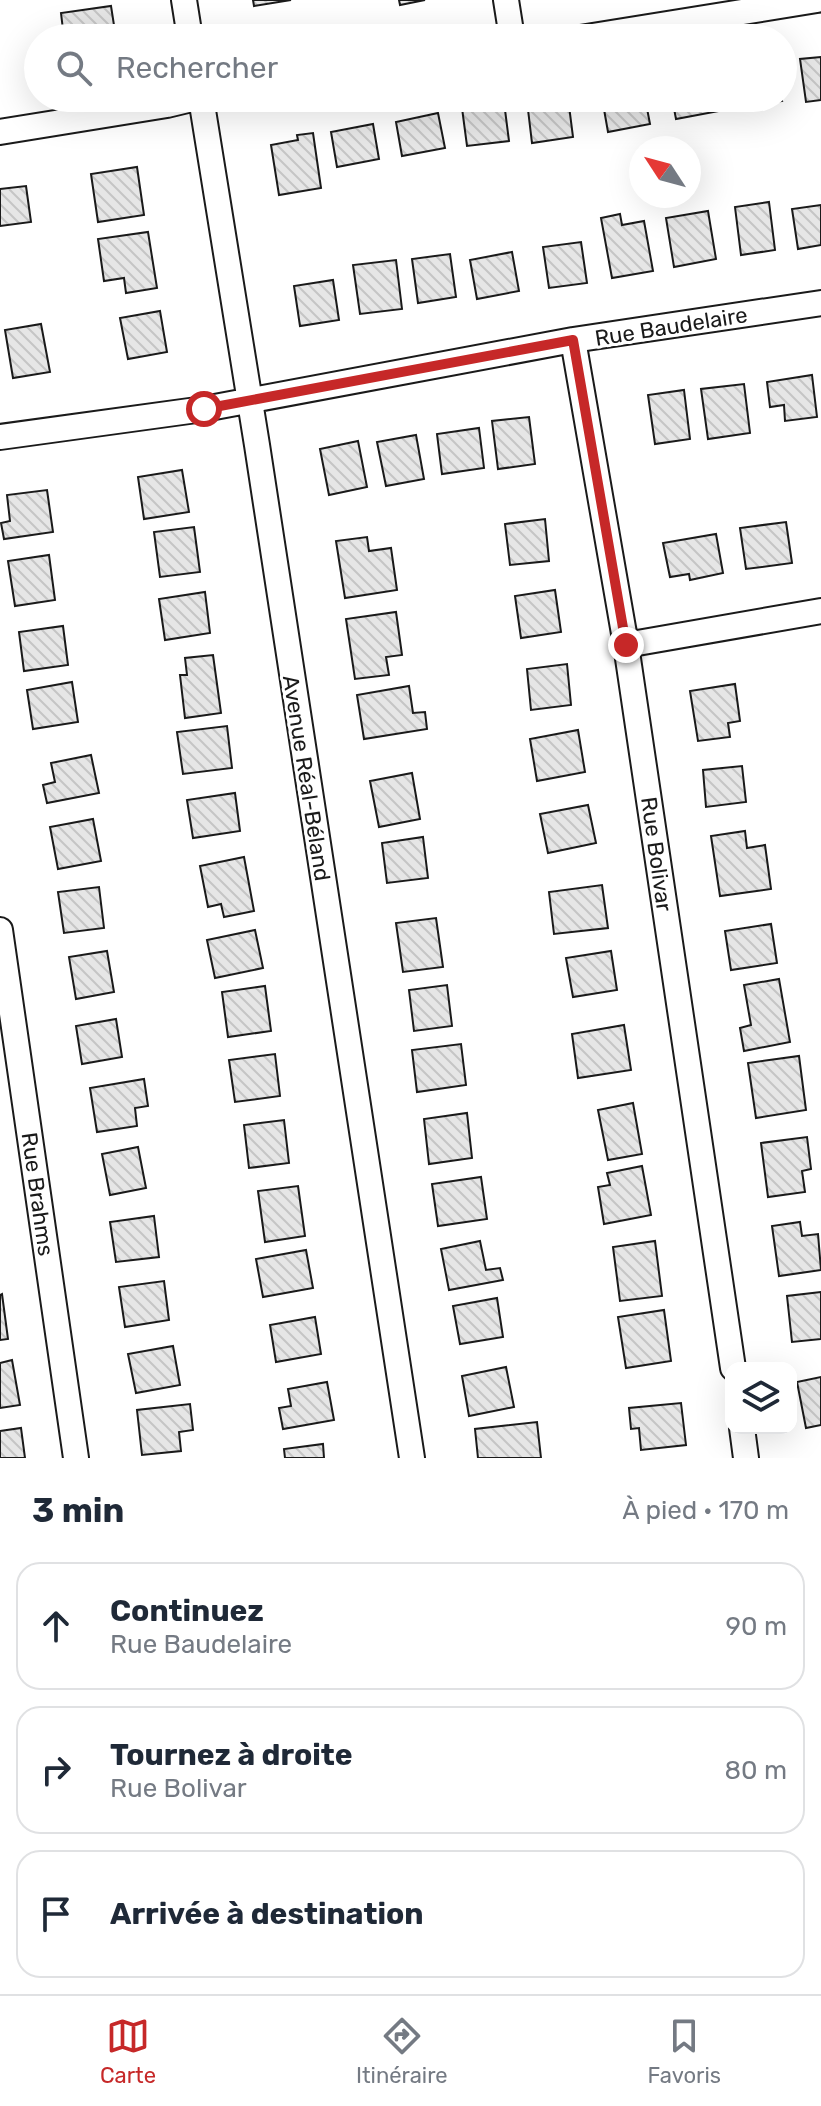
<!DOCTYPE html>
<html lang="fr">
<head>
<meta charset="utf-8">
<style>
  body { margin:0; font-family:Rubik,sans-serif; background:#f6f6f7; color:#1f2937 }
  .controls { position:absolute; right:24px; bottom:24px; display:grid; overflow:hidden; border-radius:16px; box-shadow:0 8px 32px #0002 }
  .controls button { width:72px; height:72px; display:grid; place-items:center; padding:0; border:0; border-bottom:2px solid #e0e1e3; background:#fff; color:#1f2937; font:40px sans-serif }
  .compass { position:absolute; left:629px; top:136px; width:72px; height:72px; border-radius:50%; background:#fff; box-shadow:0 8px 32px #0002; rotate:306deg }
  .stop { position:absolute; width:24px; height:24px; margin:-18px; border:6px solid #c62828; border-radius:50%; background:#fff }
  .stop.end { background:#c62828; border-color:#fff; box-shadow:0 2px 8px #0008 }
  .list { margin:0; padding:0; list-style:none }
  h2 { display:flex; justify-content:space-between; align-items:center; height:104px; margin:0; padding:0 32px; font-size:34px }
  h2 small { font-size:26px; font-weight:400; color:#747a83 }
  .list li { display:grid; grid-template-columns:52px 1fr auto; gap:24px; align-items:center; box-sizing:border-box; height:128px; margin:0 16px 16px; padding:0 16px; border:2px solid #e0e1e3; border-radius:24px }
  .list b { display:block; font-size:30px; white-space:nowrap }
  .list p { margin:0; font-size:26px; white-space:nowrap; color:#747a83 }
  .list em { font-size:26px; font-style:normal; color:#747a83 }
  .icon { flex:none; width:44px; height:44px; fill:none; stroke:currentColor; stroke-width:2; stroke-linecap:round; stroke-linejoin:round }
  .map { position:relative; flex:none; width:821px; height:1458px; overflow:hidden }
  .search { position:absolute; background:#fff; box-shadow:0 8px 32px #0002; left:24px; right:24px; top:24px; height:88px; display:flex; align-items:center; gap:20px; box-sizing:border-box; padding:0 28px; border-radius:44px; color:#747a83; font-size:30px }
  .sheet { height:536px; background:#fff }
  nav { display:flex; justify-content:space-around; align-items:center; box-sizing:border-box; height:112px; border-top:2px solid #e0e1e3; background:#fff; font-size:22px; color:#747a83 }
  nav a { display:grid; justify-items:center; gap:4px }
  nav .on { color:#c62828 }
  .map>svg:first-child { display:block }
  .building { fill:url(#building-back-hatch); stroke:#1a1a1a; stroke-width:2 }
  .lines { fill:none; stroke-linecap:round; stroke-linejoin:round }
  .street-casing { stroke:#1a1a1a; stroke-width:28 }
  .street { stroke:#fff; stroke-width:24 }
  .route { stroke:#c62828; stroke-width:10 }
  .labels { text-anchor:middle; stroke-width:6; stroke-linejoin:round; paint-order:stroke }
  .street-label { font-size:22px; fill:#1a1a1a; stroke:#fff }
</style>
</head>
<body>
<div class="map">
<svg width="821" height="1458" viewBox="0 0 821 1458">
  <defs>
    <pattern id="building-back-hatch" width="6" height="6" patternUnits="userSpaceOnUse" patternTransform="scale(2)"><rect width="6" height="6" fill="#e6e6e6"/><path d="M-1 5l2 2M0 0l6 6M5-1l2 2" fill="none" stroke="#c5c5c5"/></pattern>
  </defs>
  <rect width="100%" height="100%" fill="#fff"/>
  <path class="building" d="M 253,0 L 291,0 L 254,6 Z
    M 399,0 L 425,0 L 400,5 Z
    M 111,6 L 116,38 L 64,38 L 61,13 Z
    M 821,57 L 821,100 L 806,102 L 800,59 Z
    M 546,98 L 568,98 L 573,137 L 532,143 L 527,101 Z
    M 602,98 L 645,98 L 650,124 L 608,132 Z
    M 672,98 L 717,98 L 719,111 L 676,119 Z
    M 739,98 L 781,98 L 782,101 L 740,108 Z
    M 504,102 L 509,141 L 467,146 L 462,108 Z
    M 438,113 L 445,148 L 402,156 L 396,122 Z
    M 373,124 L 379,159 L 337,167 L 331,132 Z
    M 313,133 L 321,188 L 279,195 L 271,145 L 298,140 L 297,135 Z
    M 137,167 L 144,215 L 98,222 L 91,174 Z
    M 26,186 L 31,222 L 0,226 L 0,189 Z
    M 769,202 L 775,250 L 741,255 L 735,207 Z
    M 821,205 L 821,245 L 798,249 L 792,209 Z
    M 708,211 L 716,259 L 674,267 L 666,218 Z
    M 620,214 L 622,225 L 644,221 L 653,271 L 612,278 L 601,218 Z
    M 148,232 L 157,288 L 126,293 L 124,278 L 104,281 L 98,239 Z
    M 581,242 L 587,283 L 549,288 L 543,247 Z
    M 512,252 L 519,291 L 477,299 L 470,260 Z
    M 450,254 L 456,297 L 418,303 L 412,259 Z
    M 396,260 L 402,309 L 360,314 L 353,265 Z
    M 333,280 L 339,320 L 300,326 L 294,286 Z
    M 160,311 L 167,352 L 128,359 L 120,318 Z
    M 41,324 L 50,372 L 13,378 L 5,330 Z
    M 812,375 L 817,417 L 785,421 L 784,405 L 770,407 L 767,382 Z
    M 744,384 L 750,433 L 708,439 L 701,389 Z
    M 684,390 L 690,439 L 655,444 L 648,395 Z
    M 529,417 L 535,464 L 498,469 L 492,421 Z
    M 479,428 L 484,468 L 442,474 L 437,434 Z
    M 416,435 L 424,479 L 386,486 L 377,442 Z
    M 358,441 L 367,487 L 329,495 L 320,449 Z
    M 182,470 L 189,512 L 144,519 L 138,477 Z
    M 47,490 L 53,532 L 4,539 L 1,523 L 10,521 L 7,495 Z
    M 545,519 L 549,561 L 510,565 L 505,524 Z
    M 786,522 L 792,563 L 746,569 L 740,528 Z
    M 194,527 L 200,572 L 160,577 L 154,532 Z
    M 716,534 L 723,573 L 690,580 L 689,574 L 670,577 L 663,543 Z
    M 367,537 L 369,551 L 391,548 L 397,590 L 345,598 L 336,541 Z
    M 49,555 L 55,600 L 15,606 L 8,561 Z
    M 555,590 L 561,632 L 521,638 L 515,596 Z
    M 205,592 L 210,633 L 165,640 L 159,599 Z
    M 396,612 L 402,655 L 386,657 L 389,675 L 355,679 L 346,619 Z
    M 63,626 L 68,665 L 24,671 L 19,632 Z
    M 213,655 L 221,713 L 185,718 L 180,675 L 187,675 L 185,658 Z
    M 567,664 L 571,705 L 531,710 L 527,669 Z
    M 72,682 L 78,722 L 33,729 L 27,690 Z
    M 735,684 L 740,721 L 728,723 L 730,737 L 698,741 L 690,691 Z
    M 409,686 L 413,713 L 425,712 L 427,729 L 364,739 L 357,695 Z
    M 227,726 L 232,768 L 183,774 L 177,732 Z
    M 578,730 L 585,772 L 537,781 L 530,739 Z
    M 91,755 L 99,793 L 47,803 L 43,785 L 55,782 L 51,763 Z
    M 742,766 L 746,802 L 706,807 L 703,770 Z
    M 412,773 L 420,819 L 379,827 L 370,781 Z
    M 235,793 L 240,831 L 193,838 L 187,800 Z
    M 588,805 L 596,843 L 548,853 L 540,814 Z
    M 93,819 L 101,861 L 58,869 L 50,827 Z
    M 745,831 L 747,848 L 765,845 L 771,889 L 720,896 L 711,836 Z
    M 423,837 L 428,878 L 387,883 L 382,843 Z
    M 244,857 L 254,911 L 224,917 L 221,904 L 208,907 L 200,866 Z
    M 602,885 L 608,928 L 554,934 L 549,892 Z
    M 99,887 L 104,928 L 64,933 L 58,892 Z
    M 436,918 L 443,967 L 403,972 L 396,923 Z
    M 771,924 L 777,963 L 731,970 L 725,931 Z
    M 255,930 L 263,968 L 215,978 L 207,940 Z
    M 107,951 L 114,992 L 76,999 L 69,957 Z
    M 611,951 L 617,990 L 573,997 L 566,958 Z
    M 779,979 L 790,1042 L 744,1051 L 740,1028 L 751,1025 L 744,985 Z
    M 447,985 L 452,1026 L 414,1031 L 409,990 Z
    M 265,986 L 271,1031 L 228,1037 L 222,992 Z
    M 116,1019 L 122,1057 L 82,1064 L 76,1026 Z
    M 624,1025 L 631,1070 L 578,1078 L 572,1034 Z
    M 461,1044 L 466,1085 L 417,1092 L 412,1050 Z
    M 275,1054 L 280,1096 L 235,1102 L 229,1060 Z
    M 799,1056 L 806,1110 L 756,1118 L 748,1063 Z
    M 144,1079 L 148,1106 L 135,1108 L 137,1126 L 97,1132 L 90,1088 Z
    M 633,1103 L 642,1154 L 608,1160 L 598,1110 Z
    M 467,1113 L 472,1158 L 429,1164 L 424,1119 Z
    M 284,1120 L 289,1163 L 249,1168 L 244,1125 Z
    M 807,1137 L 811,1169 L 802,1171 L 805,1192 L 768,1197 L 761,1143 Z
    M 138,1147 L 146,1188 L 110,1195 L 102,1154 Z
    M 642,1166 L 651,1215 L 604,1224 L 598,1187 L 610,1185 L 607,1173 Z
    M 481,1177 L 487,1219 L 438,1226 L 432,1184 Z
    M 298,1186 L 305,1236 L 265,1242 L 258,1191 Z
    M 154,1216 L 159,1257 L 116,1262 L 110,1222 Z
    M 800,1222 L 802,1236 L 818,1234 L 821,1270 L 779,1276 L 772,1226 Z
    M 480,1241 L 486,1270 L 500,1268 L 503,1280 L 449,1290 L 441,1249 Z
    M 655,1241 L 662,1296 L 620,1301 L 613,1247 Z
    M 306,1250 L 313,1288 L 263,1297 L 256,1259 Z
    M 164,1281 L 169,1320 L 125,1327 L 119,1287 Z
    M 821,1292 L 821,1339 L 792,1342 L 787,1296 Z
    M 2,1294 L 8,1339 L 0,1340 L 0,1295 Z
    M 497,1298 L 503,1337 L 460,1344 L 453,1306 Z
    M 664,1310 L 671,1361 L 626,1368 L 618,1317 Z
    M 315,1317 L 321,1354 L 276,1362 L 270,1325 Z
    M 173,1346 L 180,1385 L 136,1393 L 128,1354 Z
    M 12,1360 L 20,1405 L 0,1408 L 0,1363 Z
    M 506,1367 L 514,1407 L 469,1416 L 462,1376 Z
    M 821,1377 L 821,1425 L 806,1428 L 797,1382 Z
    M 327,1382 L 334,1420 L 283,1429 L 279,1408 L 291,1406 L 288,1389 Z
    M 681,1403 L 686,1445 L 641,1450 L 639,1428 L 631,1429 L 629,1408 Z
    M 190,1404 L 193,1430 L 179,1432 L 181,1451 L 142,1455 L 137,1410 Z
    M 537,1422 L 541,1458 L 478,1458 L 475,1429 Z
    M 21,1428 L 25,1458 L 0,1458 L 0,1431 Z
    M 323,1444 L 324,1458 L 285,1458 L 284,1449 Z"/>
  <g class="lines">
    <g class="street-casing">
      <path id="street" d="M 184,0 L 190,38
        M 506,0 L 512,38
        M 580,38 L 817,0
        M 201,98 L 257,445 L 412,1458
        M 0,132 L 167,105 L 196,98
        M 573,340 L 626,645 L 733,1368
        M 0,437 L 204,409 L 573,340 L 821,303
        M 626,645 L 821,611
        M 0,930 L 76,1458
        M 742,1428 L 746,1458"/>
    </g>
    <use href="#street" class="street"/>
  </g>
  <g class="lines">
    <path class="route" d="M 204,409 L 573,340 L 626,645"/>
  </g>
  <g class="labels">
    <g class="street-label">
      <text transform="translate(671 326) rotate(-9)" y="8">Rue Baudelaire</text>
      <text transform="translate(307 778) rotate(81)" y="8">Avenue Réal-Béland</text>
      <text transform="translate(657 854) rotate(82)" y="8">Rue Bolivar</text>
      <text transform="translate(38 1194) rotate(82)" y="8">Rue Brahms</text>
    </g>
  </g>
</svg>
<div class="controls">
<button><svg class="icon" aria-label="layers" viewBox="0 0 24 24"><path d="M12 4l9 5-9 5-9-5zM3 14l9 5 9-5"/></svg></button>
</div>
<svg class="compass" viewBox="-18 -18 36 36"><path d="M0-13l5 13h-10z" fill="#e53935"/><path d="M0 13l5-13h-10z" fill="#747a83"/></svg>
<div class="stop" style="left:204px;top:409px"></div>
<div class="stop end" style="left:626px;top:645px"></div>
<div class="search"><svg class="icon" aria-label="search" viewBox="0 0 24 24"><circle cx="10" cy="10" r="6"/><path d="M15 15l6 6"/></svg>Rechercher</div>
</div>
<section class="sheet">
<h2>3 min<small>À pied · 170 m</small></h2>
<ul class="list">
<li><svg class="icon" aria-label="ahead" viewBox="0 0 24 24"><path d="M12 20V5M6 11l6-6 6 6"/></svg><div><b>Continuez</b><p>Rue Baudelaire</p></div><em>90 m</em></li>
<li><svg class="icon" aria-label="right" viewBox="0 0 24 24"><path d="M7 20v-9h11M14 6l5 5-5 5"/></svg><div><b>Tournez à droite</b><p>Rue Bolivar</p></div><em>80 m</em></li>
<li><svg class="icon" aria-label="arrive" viewBox="0 0 24 24"><path d="M6 21V4h12l-3 4 3 4H6"/></svg><div><b>Arrivée à destination</b></div></li>
</ul>
</section>
<nav>
<a class="on"><svg class="icon" aria-label="map" viewBox="0 0 24 24"><path d="M3 6l6-2 6 2 6-2v14l-6 2-6-2-6 2zM9 4v14M15 6v14"/></svg>Carte</a>
<a><svg class="icon" aria-label="directions" viewBox="0 0 24 24"><path d="M12 3l9 9-9 9-9-9zM9 14v-3h6M13 9l2 2-2 2"/></svg>Itinéraire</a>
<a><svg class="icon" aria-label="saved" viewBox="0 0 24 24"><path d="M7 4h10v16l-5-4-5 4z"/></svg>Favoris</a>
</nav>
</body>
</html>
